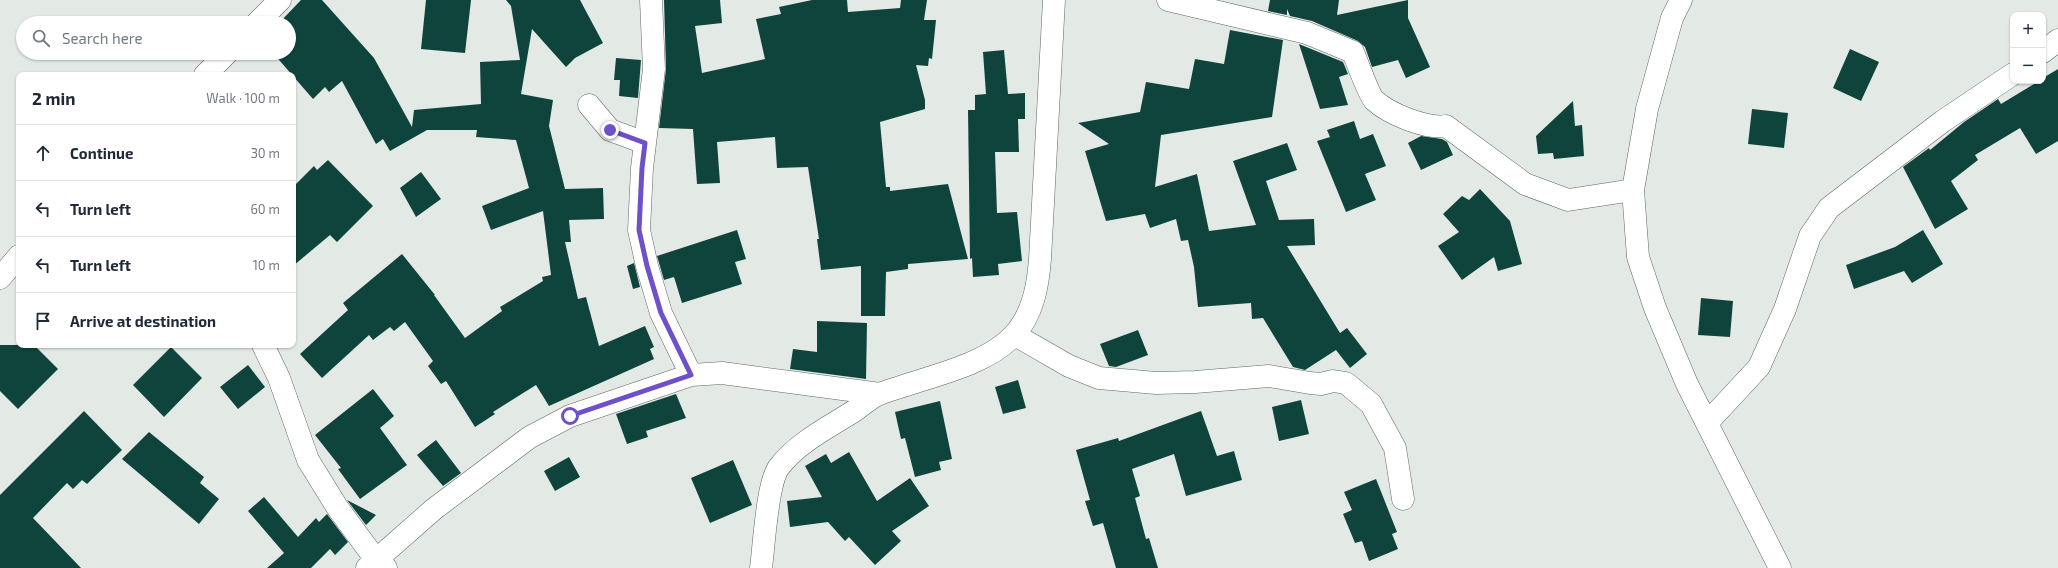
<!DOCTYPE html>
<html lang="en">
<head>
<meta charset="utf-8">
<style>
  body { margin:0; font-family:"Exo 2",sans-serif; background:#f2f2f3; color:#1f2937 }
  .controls { position:absolute; right:12px; top:12px; display:grid; overflow:hidden; border-radius:8px; box-shadow:0 1px 3px #0004 }
  .controls button { width:36px; height:36px; display:grid; place-items:center; padding:0; border:0; border-bottom:1px solid #e0e1e3; background:#fff; color:#1f2937; font:20px sans-serif }
  .stop { position:absolute; width:12px; height:12px; margin:-9px; border:3px solid #6d50ca; border-radius:50%; background:#fff }
  .stop.end { background:#6d50ca; border-color:#fff; box-shadow:0 1px 4px #0008 }
  .list { margin:0; padding:0; list-style:none }
  h2 { display:flex; justify-content:space-between; align-items:center; height:52px; margin:0; padding:0 16px; font-size:17px }
  h2 small { font-size:13px; font-weight:400; color:#747a83 }
  .list li { display:grid; grid-template-columns:26px 1fr auto; gap:12px; align-items:center; box-sizing:border-box; height:56px; padding:0 16px; border-top:1px solid #e0e1e3 }
  .list b { display:block; font-size:15px; white-space:nowrap }
  .list em { font-size:13px; font-style:normal; color:#747a83 }
  .icon { flex:none; width:22px; height:22px; fill:none; stroke:currentColor; stroke-width:2; stroke-linecap:round; stroke-linejoin:round }
  .map { position:relative; flex:none; width:2058px; height:568px; overflow:hidden }
  .search { position:absolute; background:#fff; box-shadow:0 1px 3px #0004; left:16px; top:16px; width:280px; height:44px; display:flex; align-items:center; gap:10px; box-sizing:border-box; padding:0 14px; border-radius:22px; color:#747a83; font-size:15px }
  .panel { position:absolute; background:#fff; box-shadow:0 1px 3px #0004; left:16px; top:72px; width:280px; height:276px; border-radius:8px }
  .map>svg:first-child { display:block }
  .building { fill:#0f443d }
  .lines { fill:none; stroke-linecap:round; stroke-linejoin:round }
  .minor-casing { stroke:#616662; stroke-width:23 }
  .minor { stroke:#fff; stroke-width:22 }
  .route { stroke:#6d50ca; stroke-width:5 }
</style>
</head>
<body>
<div class="map">
<svg width="2058" height="568" viewBox="0 0 2058 568">
  <rect width="100%" height="100%" fill="#e3eae5"/>
  <path class="building" d="M 301,0 L 322,0 L 374,58 L 412,127 L 414,110 L 481,104 L 480,62 L 520,60 L 511,6 L 506,0 L 580,0 L 603,43 L 575,58 L 566,67 L 532,29 L 521,94 L 553,100 L 549,126 L 565,189 L 603,188 L 604,219 L 569,220 L 571,242 L 565,242 L 578,299 L 586,297 L 599,346 L 645,326 L 654,347 L 650,349 L 654,359 L 549,406 L 536,385 L 493,412 L 495,414 L 475,427 L 446,381 L 441,384 L 428,366 L 433,361 L 405,322 L 394,331 L 390,327 L 373,340 L 369,335 L 322,378 L 300,354 L 348,310 L 343,303 L 402,254 L 435,295 L 434,295 L 465,338 L 502,311 L 500,307 L 543,281 L 542,277 L 551,275 L 543,211 L 491,230 L 482,206 L 529,188 L 516,140 L 476,137 L 477,130 L 427,130 L 390,151 L 383,139 L 376,144 L 342,81 L 329,92 L 325,87 L 313,99 L 273,53 L 289,53 L 289,23 L 279,23 Z
    M 426,0 L 471,0 L 465,53 L 421,49 Z
    M 664,0 L 720,0 L 722,23 L 695,26 L 702,73 L 765,59 L 756,19 L 781,14 L 779,7 L 812,0 L 847,0 L 848,12 L 900,8 L 901,0 L 927,0 L 924,20 L 936,20 L 932,59 L 929,58 L 928,66 L 916,65 L 925,100 L 925,109 L 880,122 L 886,187 L 890,187 L 890,191 L 948,184 L 968,259 L 908,264 L 908,269 L 886,272 L 885,316 L 861,316 L 861,266 L 821,270 L 817,239 L 819,239 L 808,167 L 777,168 L 775,137 L 717,142 L 720,183 L 697,184 L 693,129 L 659,128 L 666,69 Z
    M 1270,0 L 1339,0 L 1337,15 L 1408,0 L 1408,18 L 1430,67 L 1406,78 L 1398,60 L 1372,67 L 1365,47 L 1358,41 L 1312,21 L 1290,16 L 1287,9 L 1287,15 L 1268,11 Z
    M 1230,30 L 1283,40 L 1272,117 L 1161,135 L 1155,187 L 1197,174 L 1209,231 L 1256,225 L 1233,161 L 1287,143 L 1297,170 L 1266,181 L 1279,220 L 1314,219 L 1315,245 L 1287,246 L 1340,333 L 1347,328 L 1367,354 L 1350,368 L 1336,350 L 1305,370 L 1293,367 L 1263,318 L 1252,319 L 1251,303 L 1198,307 L 1194,267 L 1188,240 L 1181,241 L 1176,219 L 1150,228 L 1145,214 L 1106,221 L 1085,151 L 1109,144 L 1078,123 L 1140,112 L 1146,82 L 1189,89 L 1195,59 L 1224,64 Z
    M 1299,44 L 1343,62 L 1348,74 L 1339,77 L 1348,105 L 1320,109 Z
    M 1850,49 L 1879,62 L 1861,101 L 1833,88 Z
    M 1004,50 L 1008,94 L 1025,93 L 1025,119 L 1018,119 L 1019,152 L 995,152 L 997,213 L 1017,212 L 1022,261 L 998,264 L 999,275 L 973,277 L 972,258 L 970,259 L 968,110 L 975,110 L 975,95 L 986,94 L 983,52 Z
    M 616,58 L 641,60 L 638,98 L 619,96 L 620,80 L 614,80 Z
    M 2058,69 L 2058,141 L 2036,154 L 2020,128 L 1975,155 L 1978,160 L 1951,181 L 1968,209 L 1935,229 L 1903,167 L 1929,148 L 1930,150 L 1964,122 L 1998,99 L 2001,104 L 2039,81 L 2043,81 L 2043,78 Z
    M 1573,101 L 1575,126 L 1582,125 L 1584,156 L 1554,159 L 1553,153 L 1538,154 L 1536,136 Z
    M 1752,109 L 1788,113 L 1784,148 L 1748,144 Z
    M 1354,121 L 1360,139 L 1373,134 L 1386,166 L 1365,174 L 1376,200 L 1346,212 L 1317,141 L 1330,137 L 1327,130 Z
    M 1421,136 L 1442,139 L 1447,142 L 1453,155 L 1421,170 L 1408,143 Z
    M 328,160 L 373,206 L 337,242 L 330,235 L 293,266 L 293,187 L 314,166 L 317,170 Z
    M 421,172 L 441,199 L 416,217 L 400,188 Z
    M 1480,189 L 1510,221 L 1522,264 L 1498,271 L 1494,257 L 1462,280 L 1438,246 L 1459,232 L 1443,214 L 1462,196 L 1469,200 Z
    M 737,230 L 746,259 L 735,262 L 742,284 L 682,303 L 674,277 L 664,280 L 657,256 Z
    M 1923,230 L 1943,264 L 1912,283 L 1904,271 L 1854,289 L 1846,265 L 1895,247 Z
    M 634,263 L 640,287 L 633,289 L 627,266 Z
    M 1701,298 L 1733,301 L 1730,337 L 1698,335 Z
    M 817,321 L 867,323 L 866,379 L 790,369 L 793,349 L 817,352 Z
    M 1138,330 L 1148,355 L 1116,367 L 1109,366 L 1100,344 Z
    M 0,345 L 34,345 L 58,369 L 18,409 L 0,391 Z
    M 171,347 L 202,378 L 164,417 L 133,385 Z
    M 248,365 L 265,387 L 238,409 L 220,387 Z
    M 1018,380 L 1026,408 L 1003,414 L 995,387 Z
    M 373,389 L 394,416 L 380,428 L 407,465 L 360,499 L 338,469 L 341,468 L 315,435 Z
    M 676,394 L 686,418 L 646,431 L 648,437 L 627,444 L 616,414 Z
    M 1301,400 L 1309,434 L 1279,441 L 1272,407 Z
    M 940,401 L 952,459 L 939,462 L 941,470 L 915,477 L 905,438 L 901,439 L 895,412 Z
    M 84,411 L 122,450 L 87,484 L 82,480 L 73,489 L 67,483 L 33,518 L 81,568 L 0,568 L 0,495 Z
    M 1201,411 L 1217,456 L 1234,451 L 1242,480 L 1186,496 L 1174,454 L 1132,469 L 1140,496 L 1135,498 L 1146,539 L 1149,538 L 1158,568 L 1116,568 L 1103,523 L 1093,526 L 1085,501 L 1090,500 L 1076,450 L 1118,438 L 1119,441 Z
    M 149,432 L 204,477 L 200,483 L 219,499 L 199,524 L 122,459 Z
    M 436,440 L 461,473 L 443,486 L 417,455 Z
    M 849,452 L 877,501 L 910,478 L 929,506 L 892,531 L 901,541 L 875,565 L 849,537 L 845,541 L 828,522 L 790,527 L 787,501 L 822,497 L 805,466 L 826,454 L 831,463 Z
    M 569,457 L 580,477 L 555,491 L 544,471 Z
    M 733,460 L 752,505 L 710,523 L 691,478 Z
    M 1376,479 L 1397,532 L 1392,534 L 1398,549 L 1369,561 L 1362,541 L 1355,543 L 1343,514 L 1352,510 L 1344,492 Z
    M 264,497 L 298,537 L 316,518 L 319,522 L 327,514 L 348,542 L 335,555 L 330,549 L 311,568 L 267,568 L 284,553 L 248,511 Z
    M 347,500 L 376,515 L 366,525 Z"/>
  <g class="lines">
    <g class="minor-casing">
      <path id="minor" d="M 651,0 L 654,69 L 642,168 L 639,230 L 647,266 L 661,313 L 691,375
        M 1168,0 L 1307,33 L 1353,52 C 1357,62 1369,95 1374,100 C 1389,114 1426,129 1446,126 L 1525,184 L 1568,200 L 1633,190
        M 1681,0 L 1672,18 L 1647,109 L 1633,190 L 1638,257 L 1655,308 L 1687,384 L 1780,568
        M 257,23 L 280,0
        M 2043,52 L 2058,40
        M 205,75 L 227,53
        M 589,105 L 610,130 L 645,143
        M 0,278 L 19,256
        M 1015,335 L 1069,366 L 1099,378 L 1156,383 L 1195,382 L 1269,376 L 1310,383 L 1321,384 L 1333,381 L 1346,383 L 1371,404 L 1395,448 L 1403,499
        M 263,345 L 279,378 L 308,460 L 337,507 L 376,560 L 386,568
        M 1707,423 L 1759,367 L 1785,309 L 1810,236 L 1829,208 L 1943,121 L 2013,74
        M 367,568 L 434,509 L 530,437 L 570,416 L 691,375 L 722,373 L 880,394
        M 761,568 C 764,546 767,483 779,467 C 797,443 829,427 854,411 C 863,405 872,396 882,393 C 922,378 985,367 1014,335 C 1033,314 1038,286 1040,259 L 1054,0"/>
    </g>
    <use href="#minor" class="minor"/>
  </g>
  <g class="lines">
    <path class="route" d="M 570,416 L 691,375 L 661,313 L 647,266 L 639,230 L 642,168 L 645,143 L 610,130"/>
  </g>
</svg>
<div class="controls">
<button>+</button>
<button>−</button>
</div>
<div class="stop" style="left:570px;top:416px"></div>
<div class="stop end" style="left:610px;top:130px"></div>
<div class="search"><svg class="icon" aria-label="search" viewBox="0 0 24 24"><circle cx="10" cy="10" r="6"/><path d="M15 15l6 6"/></svg>Search here</div>
<section class="panel">
<h2>2 min<small>Walk · 100 m</small></h2>
<ul class="list">
<li><svg class="icon" aria-label="ahead" viewBox="0 0 24 24"><path d="M12 20V5M6 11l6-6 6 6"/></svg><div><b>Continue</b></div><em>30 m</em></li>
<li><svg class="icon" aria-label="left" viewBox="0 0 24 24"><path d="M17 20v-9H6M10 6l-5 5 5 5"/></svg><div><b>Turn left</b></div><em>60 m</em></li>
<li><svg class="icon" aria-label="left" viewBox="0 0 24 24"><path d="M17 20v-9H6M10 6l-5 5 5 5"/></svg><div><b>Turn left</b></div><em>10 m</em></li>
<li><svg class="icon" aria-label="arrive" viewBox="0 0 24 24"><path d="M6 21V4h12l-3 4 3 4H6"/></svg><div><b>Arrive at destination</b></div></li>
</ul>
</section>
</div>
</body>
</html>
